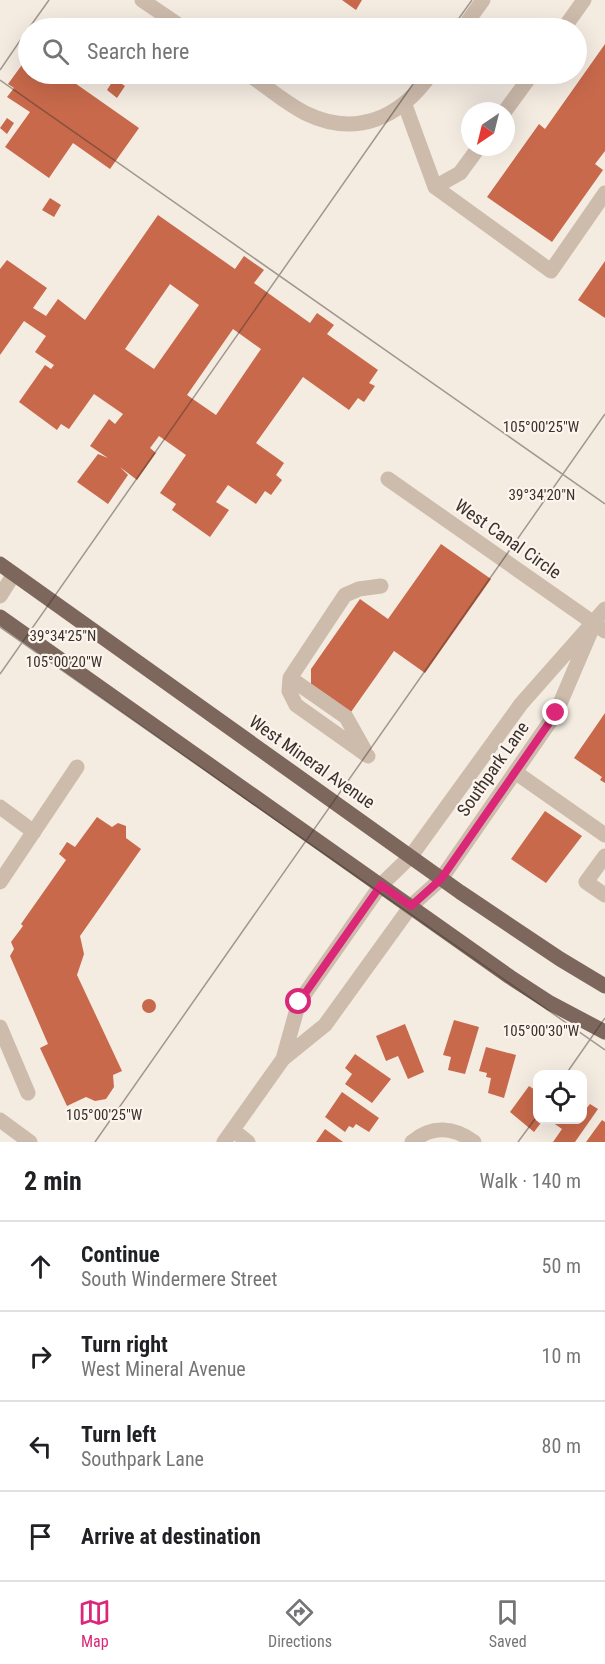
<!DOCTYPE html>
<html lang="en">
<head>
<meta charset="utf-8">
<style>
  body { margin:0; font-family:"Roboto Condensed",sans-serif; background:#f6f6f6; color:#202124 }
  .controls { position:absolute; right:18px; bottom:18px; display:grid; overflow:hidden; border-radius:12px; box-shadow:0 6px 24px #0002 }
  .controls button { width:54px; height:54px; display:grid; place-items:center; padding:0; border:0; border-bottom:2px solid #e0e0e0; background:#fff; color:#202124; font:30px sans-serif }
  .compass { position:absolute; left:461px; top:102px; width:54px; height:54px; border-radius:50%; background:#fff; box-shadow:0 6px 24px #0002; rotate:215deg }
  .stop { position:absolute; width:18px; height:18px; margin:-14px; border:4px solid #db2777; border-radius:50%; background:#fff }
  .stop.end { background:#db2777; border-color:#fff; box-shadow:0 2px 6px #0008 }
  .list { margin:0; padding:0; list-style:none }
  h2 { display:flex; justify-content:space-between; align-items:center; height:78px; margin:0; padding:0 24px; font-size:26px }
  h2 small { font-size:20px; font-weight:400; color:#757577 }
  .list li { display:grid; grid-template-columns:39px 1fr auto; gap:18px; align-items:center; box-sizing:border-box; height:90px; padding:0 24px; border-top:2px solid #e0e0e0 }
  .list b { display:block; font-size:22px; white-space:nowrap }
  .list p { margin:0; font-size:20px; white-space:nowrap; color:#757577 }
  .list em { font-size:20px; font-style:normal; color:#757577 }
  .icon { flex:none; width:33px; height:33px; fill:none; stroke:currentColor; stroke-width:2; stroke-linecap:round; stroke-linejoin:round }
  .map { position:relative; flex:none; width:605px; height:1142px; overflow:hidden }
  .search { position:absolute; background:#fff; box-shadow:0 6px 24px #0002; left:18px; right:18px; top:18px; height:66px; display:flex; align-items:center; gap:15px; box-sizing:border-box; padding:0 21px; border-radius:33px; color:#757577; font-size:22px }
  .sheet { height:438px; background:#fff }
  nav { display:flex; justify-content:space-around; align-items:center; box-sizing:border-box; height:84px; border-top:2px solid #e0e0e0; background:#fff; font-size:16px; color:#757577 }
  nav a { display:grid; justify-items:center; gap:3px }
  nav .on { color:#db2777 }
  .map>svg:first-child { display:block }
  .building { fill:#c8694b; fill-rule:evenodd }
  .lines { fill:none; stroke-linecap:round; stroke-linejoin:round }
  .minor { stroke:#cdbbac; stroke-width:15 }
  .major { stroke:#7d675c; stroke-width:15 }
  .route { stroke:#db2777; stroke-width:8 }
  .ticks { fill:none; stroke:#3b302b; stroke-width:1.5; stroke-opacity:0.45 }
  .labels { text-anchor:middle; stroke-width:4.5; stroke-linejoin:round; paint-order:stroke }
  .street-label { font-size:18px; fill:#3b302b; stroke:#fbf5ee }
  .ticks-label { font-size:15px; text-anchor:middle; fill:#3b302b; stroke:#fbf5ee; stroke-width:4.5; stroke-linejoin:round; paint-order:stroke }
</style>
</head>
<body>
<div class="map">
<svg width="605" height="1142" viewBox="0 0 605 1142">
  <rect width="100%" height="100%" fill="#f4ebe1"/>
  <path class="building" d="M 342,0 L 362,0 L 356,10 Z
    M 605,44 L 605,151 L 595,164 L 603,170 L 552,242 L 487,197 L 539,124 L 545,129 Z
    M 24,62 L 28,65 L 28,74 L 62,74 L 139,128 L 110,169 L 73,143 L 49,178 L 5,147 L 30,112 L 7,97 L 14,88 L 8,84 Z
    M 114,79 L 125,86 L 117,98 L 107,90 Z
    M 7,118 L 14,123 L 7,134 L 0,128 Z
    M 50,198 L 61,205 L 54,217 L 42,210 Z
    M 158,215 L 235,269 L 244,256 L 264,270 L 254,283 L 310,323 L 317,313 L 334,325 L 327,334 L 378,370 L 369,383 L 375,386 L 364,402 L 358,398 L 349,410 L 303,377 L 256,443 L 284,463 L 276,475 L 282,480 L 271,495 L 265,491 L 256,504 L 228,485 L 216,502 L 229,510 L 210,537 L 172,510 L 176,504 L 160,493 L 186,455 L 159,436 L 150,448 L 156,453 L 137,480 L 120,467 L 128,475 L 108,504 L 77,482 L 98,454 L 108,458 L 90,446 L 109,419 L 115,424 L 123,414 L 94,394 L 69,429 L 61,424 L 57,430 L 19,402 L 45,365 L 51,369 L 54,365 L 35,352 L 46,336 L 24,321 L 0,355 L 0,269 L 7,260 L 47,288 L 33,308 L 46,316 L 58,299 L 85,320 ZM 170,284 L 199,305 L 154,369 L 125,349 ZM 233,329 L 261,349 L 216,415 L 187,395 Z
    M 605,261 L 605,318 L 578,300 Z
    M 441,544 L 491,579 L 425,673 L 394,651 L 351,712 L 311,684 L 311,669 L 360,599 L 388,619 Z
    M 605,713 L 605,783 L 600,780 L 602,777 L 574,758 Z
    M 545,811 L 582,836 L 546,883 L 511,859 Z
    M 97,817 L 112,827 L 118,823 L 126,826 L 126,838 L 141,849 L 80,936 L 84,954 L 77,975 L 122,1071 L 113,1075 L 114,1087 L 106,1099 L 95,1101 L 86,1097 L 67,1106 L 40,1048 L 48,1044 L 10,956 L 14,949 L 11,942 L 23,926 L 21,924 L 66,860 L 59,854 L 67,842 L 75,847 Z
    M142 1006a7 7 0 1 1 14 0a7 7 0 1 1-14 0Z
    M 454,1020 L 479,1027 L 465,1074 L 448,1070 L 451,1057 L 443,1055 Z
    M 405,1024 L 424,1072 L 408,1079 L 398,1056 L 386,1061 L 376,1036 Z
    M 486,1047 L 516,1055 L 504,1098 L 488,1093 L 491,1078 L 486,1077 L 487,1073 L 479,1071 Z
    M 355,1054 L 391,1079 L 372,1103 L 345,1084 L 352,1074 L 345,1068 Z
    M 529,1086 L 538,1092 L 538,1120 L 543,1120 L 534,1132 L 510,1112 Z
    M 342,1092 L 379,1118 L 369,1132 L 356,1124 L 353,1128 L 349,1126 L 345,1132 L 325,1117 Z
    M 590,1104 L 598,1109 L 575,1142 L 553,1142 L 562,1129 L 552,1122 L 553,1120 L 582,1120 L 582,1109 L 585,1110 Z
    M 602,1120 L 605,1122 L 605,1142 L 586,1142 Z
    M 325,1129 L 343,1142 L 316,1142 Z"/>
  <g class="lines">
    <path class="minor" d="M 142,0 L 183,28
      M 463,28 L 483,0
      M 564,28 L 584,0
      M 248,74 C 266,86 285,103 305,113 C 356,138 400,118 431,74
      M 405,105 L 435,187 L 551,271 L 605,193
      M 505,111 L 532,74
      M 435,187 L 460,173 L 479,147
      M 388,479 L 605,631
      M 0,596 L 14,574
      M 290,678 L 346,717 L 364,749
      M 368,756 L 296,705 L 289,691 L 290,678 L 345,595 L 359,589 L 381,586
      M 515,772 L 605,835
      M 0,807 L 34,832
      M 605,856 L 586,882 L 605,895
      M 0,882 L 77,767
      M 0,1027 L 28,1093
      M 283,1059 L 299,1002 L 381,885 L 411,856 L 521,704 L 605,609
      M 0,1120 L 30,1142
      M 233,1130 L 248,1142
      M 224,1142 L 283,1059 L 325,1025 L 411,906 L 441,879 L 556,713 L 594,624
      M 412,1142 C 432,1125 454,1127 474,1142"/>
    <path class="major" d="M 0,564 L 460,892 L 560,959 L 605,986
      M 0,617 L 510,977 L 550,1003 L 605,1032"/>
  </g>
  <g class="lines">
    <path class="route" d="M 299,1002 L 381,885 L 411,906 L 441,879 L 556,713"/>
  </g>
  <path class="ticks" d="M 29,28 L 49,0M 452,28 L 472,0M 0,70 L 28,29M 0,80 L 605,504M 0,627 L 605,1050M 0,674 L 420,74M 566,1074 L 605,1018M 95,1142 L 605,414M 518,1142 L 538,1115"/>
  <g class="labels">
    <g class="street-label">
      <text transform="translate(508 539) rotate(35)" y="6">West Canal Circle</text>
      <text transform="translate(312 762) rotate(35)" y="6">West Mineral Avenue</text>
      <text transform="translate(493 769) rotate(-55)" y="6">Southpark Lane</text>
    </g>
  </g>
  <g class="ticks-label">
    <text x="541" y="432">105°00'25"W</text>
    <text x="542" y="500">39°34'20"N</text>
    <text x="63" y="641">39°34'25"N</text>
    <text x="64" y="667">105°00'20"W</text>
    <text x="541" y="1036">105°00'30"W</text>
    <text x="104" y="1120">105°00'25"W</text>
  </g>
</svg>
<div class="controls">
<button><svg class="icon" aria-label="locate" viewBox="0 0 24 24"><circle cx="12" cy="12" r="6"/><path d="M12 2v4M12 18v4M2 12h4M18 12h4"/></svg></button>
</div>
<svg class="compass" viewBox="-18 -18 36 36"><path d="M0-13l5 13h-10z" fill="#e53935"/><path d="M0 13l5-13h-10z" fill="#757577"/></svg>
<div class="stop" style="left:299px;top:1002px"></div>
<div class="stop end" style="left:556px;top:713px"></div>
<div class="search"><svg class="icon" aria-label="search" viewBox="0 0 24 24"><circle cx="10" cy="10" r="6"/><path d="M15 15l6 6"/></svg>Search here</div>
</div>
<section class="sheet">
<h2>2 min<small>Walk · 140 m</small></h2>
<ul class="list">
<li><svg class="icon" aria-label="ahead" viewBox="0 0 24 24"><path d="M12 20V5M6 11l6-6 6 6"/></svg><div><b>Continue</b><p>South Windermere Street</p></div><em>50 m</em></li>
<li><svg class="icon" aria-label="right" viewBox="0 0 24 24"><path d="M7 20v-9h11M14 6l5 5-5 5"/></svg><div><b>Turn right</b><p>West Mineral Avenue</p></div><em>10 m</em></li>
<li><svg class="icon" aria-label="left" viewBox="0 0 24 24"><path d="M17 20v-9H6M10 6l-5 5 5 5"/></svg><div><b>Turn left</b><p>Southpark Lane</p></div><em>80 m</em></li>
<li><svg class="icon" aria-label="arrive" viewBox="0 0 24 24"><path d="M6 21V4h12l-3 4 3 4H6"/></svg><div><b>Arrive at destination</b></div></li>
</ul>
</section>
<nav>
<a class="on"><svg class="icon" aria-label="map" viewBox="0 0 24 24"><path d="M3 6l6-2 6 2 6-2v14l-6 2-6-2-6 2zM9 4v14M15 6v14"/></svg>Map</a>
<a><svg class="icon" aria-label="directions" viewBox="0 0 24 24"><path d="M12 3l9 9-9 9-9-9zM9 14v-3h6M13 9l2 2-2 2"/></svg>Directions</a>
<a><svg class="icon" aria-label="saved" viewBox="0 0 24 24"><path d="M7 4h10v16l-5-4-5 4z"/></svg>Saved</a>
</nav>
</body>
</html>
